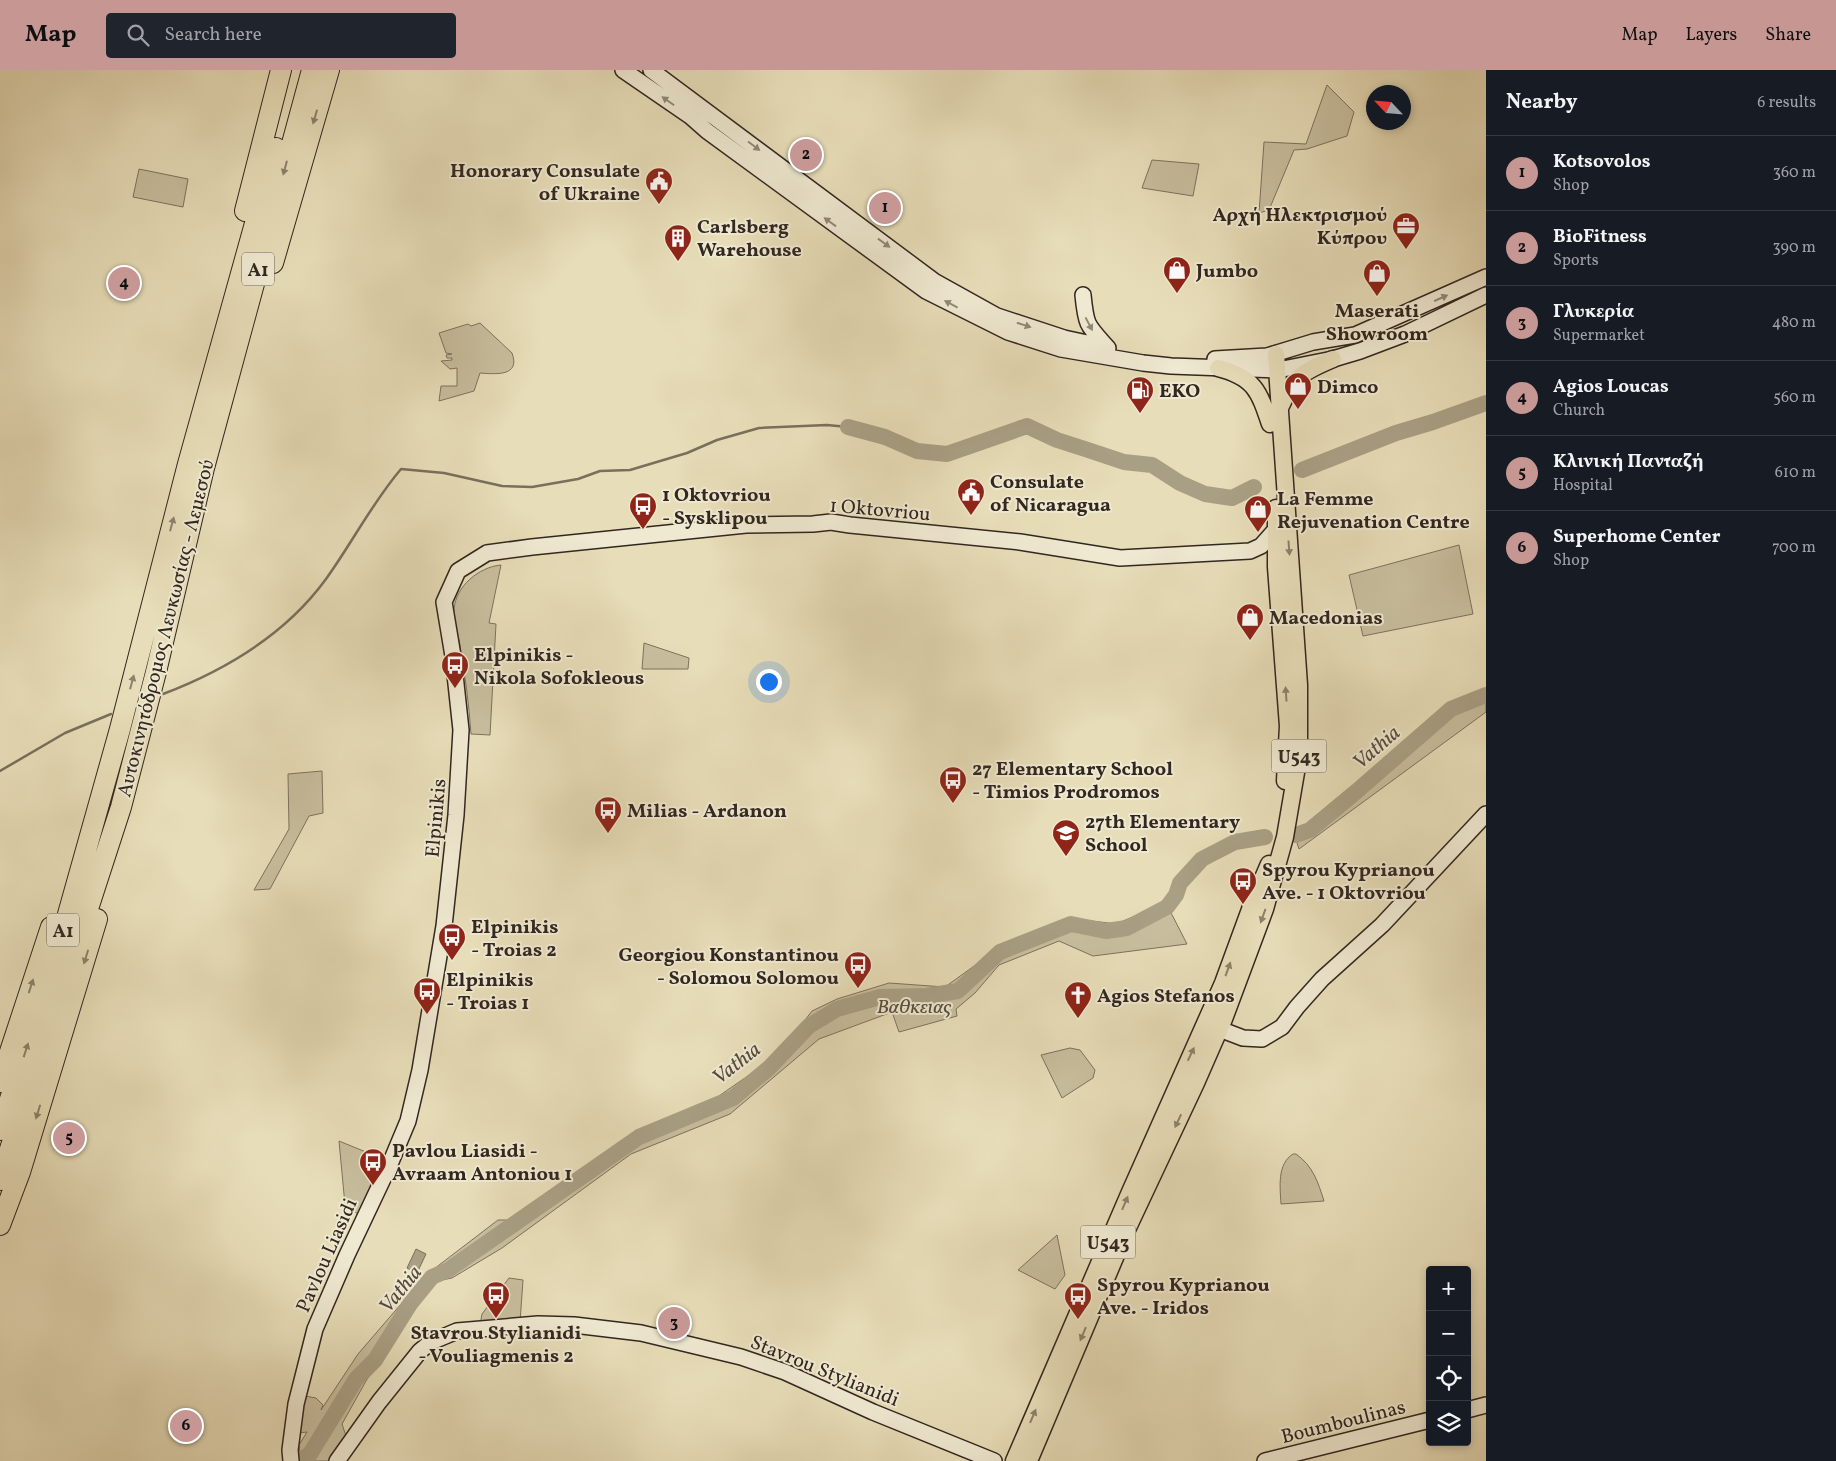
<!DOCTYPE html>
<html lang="en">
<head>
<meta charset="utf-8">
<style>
  body { margin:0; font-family:Vollkorn,serif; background:#20242c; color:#f1f3f6 }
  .controls { position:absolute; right:15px; bottom:15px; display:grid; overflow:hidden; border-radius:5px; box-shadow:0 2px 8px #0003 }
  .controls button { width:45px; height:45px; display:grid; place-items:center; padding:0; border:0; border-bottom:1px solid #363941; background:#171b24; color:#f1f3f6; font:25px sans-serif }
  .compass { position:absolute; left:1366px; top:15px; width:45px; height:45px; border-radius:50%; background:#171b24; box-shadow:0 2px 8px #0003; rotate:296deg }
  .you { position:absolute; left:768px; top:611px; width:18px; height:18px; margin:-12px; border:4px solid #fff; border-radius:50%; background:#1a73e8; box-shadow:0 0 0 8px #1a73e833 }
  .badge { display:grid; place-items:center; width:32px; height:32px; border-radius:50%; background:#c59692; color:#111; font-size:16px; font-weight:700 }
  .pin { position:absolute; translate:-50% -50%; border:2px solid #fff; box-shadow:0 1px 5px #0006 }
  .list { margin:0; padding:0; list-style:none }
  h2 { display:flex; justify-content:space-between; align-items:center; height:65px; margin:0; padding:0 20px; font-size:21px }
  h2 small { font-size:16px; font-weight:400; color:#9ea1a6 }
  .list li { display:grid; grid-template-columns:32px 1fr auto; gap:15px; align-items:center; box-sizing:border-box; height:75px; padding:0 20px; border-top:1px solid #363941 }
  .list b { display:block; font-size:19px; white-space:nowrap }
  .list p { margin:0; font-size:16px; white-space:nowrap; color:#9ea1a6 }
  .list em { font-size:16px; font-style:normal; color:#9ea1a6 }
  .icon { flex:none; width:28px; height:28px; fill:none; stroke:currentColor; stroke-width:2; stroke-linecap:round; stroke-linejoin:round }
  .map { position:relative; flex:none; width:1486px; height:1391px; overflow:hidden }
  header { display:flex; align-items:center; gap:30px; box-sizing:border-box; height:70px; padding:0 25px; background:#c59692; color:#111 }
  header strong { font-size:24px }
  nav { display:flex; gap:28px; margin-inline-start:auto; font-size:18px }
  .search { width:350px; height:45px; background:#20242c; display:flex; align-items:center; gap:12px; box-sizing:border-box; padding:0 18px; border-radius:5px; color:#9ea1a6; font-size:19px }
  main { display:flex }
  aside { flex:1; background:#171b24 }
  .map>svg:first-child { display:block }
  .green { fill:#c8be9e; stroke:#7d725f }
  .water { fill:#a99f84; stroke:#796f5c }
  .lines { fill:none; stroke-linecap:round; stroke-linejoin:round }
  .stream { stroke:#796f5c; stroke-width:2.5 }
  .river { stroke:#a99f84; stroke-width:16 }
  .secondary-casing { stroke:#322720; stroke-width:18 }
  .primary-casing { stroke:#322720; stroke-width:19 }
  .highway-casing { stroke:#322720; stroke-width:22 }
  .secondary { stroke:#efe9d1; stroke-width:15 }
  .primary { stroke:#e7ddb8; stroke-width:16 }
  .highway { stroke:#e7ddb8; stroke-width:20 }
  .oneway { fill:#908878 }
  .oneway2 { fill:#8c826c }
  .labels { text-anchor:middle; stroke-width:4; stroke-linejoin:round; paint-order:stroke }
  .shield { fill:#efe9d1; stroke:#6b6155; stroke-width:1 }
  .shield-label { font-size:19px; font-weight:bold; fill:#322720 }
  .poi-label { font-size:20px; font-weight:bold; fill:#322720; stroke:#efe9d1; text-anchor:start }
  .street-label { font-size:20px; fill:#322720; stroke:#efe9d1 }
  .park-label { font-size:20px; font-style:italic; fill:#584d40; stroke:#efe9d1 }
  .water-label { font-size:21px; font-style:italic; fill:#564b3e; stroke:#efe9d1 }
</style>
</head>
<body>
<header>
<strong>Map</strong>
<div class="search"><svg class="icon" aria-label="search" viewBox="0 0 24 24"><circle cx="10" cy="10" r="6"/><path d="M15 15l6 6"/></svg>Search here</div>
<nav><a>Map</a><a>Layers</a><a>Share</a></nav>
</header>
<main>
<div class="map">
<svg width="1486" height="1391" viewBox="0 0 1486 1391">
  <rect width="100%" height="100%" fill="#e7ddb8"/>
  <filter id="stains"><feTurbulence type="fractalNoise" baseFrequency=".004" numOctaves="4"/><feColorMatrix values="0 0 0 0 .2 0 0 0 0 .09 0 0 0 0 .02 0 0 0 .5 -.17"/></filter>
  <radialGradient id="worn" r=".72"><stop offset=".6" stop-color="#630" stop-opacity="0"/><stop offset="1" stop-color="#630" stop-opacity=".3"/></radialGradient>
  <path class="green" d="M 1327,15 L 1354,42 L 1347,66 L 1307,79 L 1294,80 L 1269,140 L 1259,143 L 1264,72 L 1306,74 Z
    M 1152,90 L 1199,94 L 1193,126 L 1142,118 Z
    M 139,99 L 188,109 L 183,137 L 133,127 Z
    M 480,253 L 512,283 C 521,307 495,304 480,303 L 474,321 L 439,331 L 441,316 L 457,316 L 457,298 L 450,299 L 441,291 L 452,290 L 452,288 L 447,288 L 446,285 L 452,284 L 446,283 L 439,263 L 468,254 L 471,256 Z
    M 1459,475 L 1473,544 L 1363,566 L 1349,505 Z
    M 501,495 L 489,553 L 496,554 L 490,665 L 471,664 C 469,634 465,605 460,576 C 459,564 452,551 454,539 C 456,516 479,497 501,495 Z
    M 644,573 L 689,588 L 688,599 L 642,599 Z
    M 1486,629 L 1486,642 L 1299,779 L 1296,770 L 1452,643 Z
    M 322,701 L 323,743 L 309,746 L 270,819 L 254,820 L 289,759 L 288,704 Z
    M 1166,833 L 1187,874 L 1093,886 L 1059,871 L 999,895 L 975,923 L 956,939 L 957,946 L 899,962 L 892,942 L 819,969 L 730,1044 L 631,1084 L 502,1178 L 452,1208 L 432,1212 L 366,1311 L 342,1354 L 346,1366 L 330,1391 L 301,1391 L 299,1375 L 307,1362 L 299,1363 L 305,1326 L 316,1328 L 323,1335 L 321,1340 L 358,1284 L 426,1205 L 498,1150 L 510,1150 L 621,1072 L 716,1028 L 778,985 L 812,941 L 837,929 L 889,913 L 945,917 L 999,878 L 1068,848 L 1116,854 Z
    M 1070,978 L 1080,980 L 1095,1000 L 1093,1008 L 1062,1028 L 1041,985 Z
    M 339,1071 L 383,1089 L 358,1144 L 345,1135 Z
    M 1293,1084 L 1296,1084 C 1313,1096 1318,1112 1324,1131 L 1281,1134 C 1280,1117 1277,1094 1293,1084 Z
    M 1057,1165 L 1065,1205 L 1055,1219 L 1018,1200 Z
    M 509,1208 L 523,1210 L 520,1252 L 480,1255 L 482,1244 Z"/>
  <path class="water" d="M 416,1179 L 426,1184 L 417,1203 L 407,1198 Z"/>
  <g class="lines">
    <path class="stream" d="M 163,624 C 226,600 286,564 326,509 C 352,473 372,433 401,399 L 444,403 L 502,416 L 532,417 L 578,409 L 600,401 L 630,400 L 687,383 L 717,370 L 759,358 L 827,355 L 848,357
      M 0,701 L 65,663 L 111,644"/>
    <path class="river" d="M 848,357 L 885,367 L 917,381 L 947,384 L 1027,356 L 1057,370 L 1085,379 L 1124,392 L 1152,395 L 1180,413 L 1205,424 L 1232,428 L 1254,417
      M 1302,400 L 1396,363 L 1433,352 L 1486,333
      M 1296,765 L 1310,760 L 1357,721 L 1451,639 L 1486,625
      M 302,1389 L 310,1384 L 356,1309 L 375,1290 L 410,1234 L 432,1207 L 448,1200 L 639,1067 L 733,1028 L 769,998 L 809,956 L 837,939 L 880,927 L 927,926 L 958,921 L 1000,882 L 1071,854 L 1106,861 L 1127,858 L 1167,837 L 1176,825 L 1180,813 L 1202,789 L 1235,772 L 1265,767"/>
    <g class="secondary-casing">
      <path id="secondary" d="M 623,0 L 690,46 L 707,61 L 926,221 L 1008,262 L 1061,279 L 1143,293 L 1171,296 L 1278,300 L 1333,289 L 1360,281 L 1405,264 L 1486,225
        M 651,0 L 934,211 L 997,246 L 1064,268 L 1101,276
        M 1083,225 C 1086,256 1087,255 1108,278
        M 1215,289 L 1267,286 L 1313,272 L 1355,265 L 1486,207
        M 1209,955 L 1243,968 L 1262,969 L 1282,957 L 1297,937 L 1322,909 L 1382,855 L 1486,744
        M 1467,1340 L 1486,1335
        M 291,1391 L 290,1380 L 296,1334 L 315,1259 L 347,1185 L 390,1094 L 408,1051 L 420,1000 L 444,856 L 456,745 L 461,660 L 453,586 L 444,532 L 458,501 L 487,483 L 532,477 L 746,455 L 813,454 L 831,452 L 850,455 L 1020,472 L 1120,488 L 1250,481 L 1261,476 L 1277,458
        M 337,1391 L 379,1332 L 420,1281 L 431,1272 L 457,1261 L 538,1254 L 574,1255 L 641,1263 L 741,1287 L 785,1302 L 873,1342 L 994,1391
        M 1265,1391 L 1430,1350"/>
    </g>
    <g class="primary-casing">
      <path id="primary" d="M 1218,298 C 1254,307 1259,321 1270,354
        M 1280,338 C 1294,306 1302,302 1333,289
        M 1276,438 L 1276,497 L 1288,656 L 1285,711
        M 1014,1391 L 1130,1122 L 1223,913 L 1252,834 L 1269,794
        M 1029,1391 L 1125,1164 L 1196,1013 L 1224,949 L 1265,839 L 1285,767 L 1299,685 L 1299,615 L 1276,284"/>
    </g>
    <g class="highway-casing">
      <path id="highway" d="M 245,141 L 281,0
        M 273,193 L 329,0
        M 0,1012 L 51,857
        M 0,1060 L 56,887 L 120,659 L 188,394 L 276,78
        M 0,1110 L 121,737 L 156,602 L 204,398 L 312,0
        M 0,1155 L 20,1102 L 97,849"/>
    </g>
    <use href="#secondary" class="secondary"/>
    <use href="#primary" class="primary"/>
    <use href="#highway" class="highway"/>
  </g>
  <defs><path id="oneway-solid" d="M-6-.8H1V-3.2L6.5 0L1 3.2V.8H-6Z" transform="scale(1.25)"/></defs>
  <g class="oneway">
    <use href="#oneway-solid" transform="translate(668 31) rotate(-145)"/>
    <use href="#oneway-solid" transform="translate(754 76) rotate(37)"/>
    <use href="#oneway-solid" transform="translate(830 152) rotate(-144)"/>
    <use href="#oneway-solid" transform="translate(884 173) rotate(36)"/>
    <use href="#oneway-solid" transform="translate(1441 228) rotate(-24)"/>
    <use href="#oneway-solid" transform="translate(951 234) rotate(-152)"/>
    <use href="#oneway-solid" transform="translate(1089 254) rotate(62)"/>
    <use href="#oneway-solid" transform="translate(1024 255) rotate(18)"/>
  </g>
  <g class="oneway2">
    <use href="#oneway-solid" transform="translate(315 47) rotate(106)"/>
    <use href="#oneway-solid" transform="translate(285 98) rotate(105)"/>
    <use href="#oneway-solid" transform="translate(172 454) rotate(-75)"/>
    <use href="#oneway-solid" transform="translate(1289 478) rotate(86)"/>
    <use href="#oneway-solid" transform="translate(132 612) rotate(-75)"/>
    <use href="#oneway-solid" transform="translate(1286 624) rotate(-94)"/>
    <use href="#oneway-solid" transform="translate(1263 846) rotate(110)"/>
    <use href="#oneway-solid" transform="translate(86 887) rotate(107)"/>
    <use href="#oneway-solid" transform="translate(1228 899) rotate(-70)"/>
    <use href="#oneway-solid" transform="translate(31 916) rotate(-72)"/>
    <use href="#oneway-solid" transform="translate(26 980) rotate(-72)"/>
    <use href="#oneway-solid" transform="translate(1191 984) rotate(-65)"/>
    <use href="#oneway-solid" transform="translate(38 1042) rotate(107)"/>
    <use href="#oneway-solid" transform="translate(1178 1051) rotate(115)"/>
    <use href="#oneway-solid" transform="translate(1125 1133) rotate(-67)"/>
    <use href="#oneway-solid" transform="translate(1083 1264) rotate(113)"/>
    <use href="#oneway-solid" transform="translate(1033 1346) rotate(-67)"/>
  </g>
  <defs>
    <g id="civic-pin" transform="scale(1.4375)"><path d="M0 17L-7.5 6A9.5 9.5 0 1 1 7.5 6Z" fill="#8f2418" stroke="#efe9d1"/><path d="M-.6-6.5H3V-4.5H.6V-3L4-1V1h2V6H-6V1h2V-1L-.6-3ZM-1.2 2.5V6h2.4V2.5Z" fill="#fff"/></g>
    <g id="office-pin" transform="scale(1.4375)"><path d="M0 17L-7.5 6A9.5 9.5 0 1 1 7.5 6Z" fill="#8f2418" stroke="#efe9d1"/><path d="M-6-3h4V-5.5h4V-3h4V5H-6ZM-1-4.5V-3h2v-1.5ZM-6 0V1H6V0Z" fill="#fff"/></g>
    <g id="building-pin" transform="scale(1.4375)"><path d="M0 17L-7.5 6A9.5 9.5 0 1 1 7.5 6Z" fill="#8f2418" stroke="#efe9d1"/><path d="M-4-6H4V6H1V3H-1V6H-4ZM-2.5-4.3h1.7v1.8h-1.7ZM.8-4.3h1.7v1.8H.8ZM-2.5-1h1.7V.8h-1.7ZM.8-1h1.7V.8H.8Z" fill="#fff"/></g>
    <g id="shop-pin" transform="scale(1.4375)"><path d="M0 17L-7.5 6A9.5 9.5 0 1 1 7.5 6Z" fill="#8f2418" stroke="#efe9d1"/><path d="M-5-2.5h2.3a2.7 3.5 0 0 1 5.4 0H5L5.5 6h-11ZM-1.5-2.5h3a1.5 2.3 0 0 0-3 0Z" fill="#fff"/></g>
    <g id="fuel-pin" transform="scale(1.4375)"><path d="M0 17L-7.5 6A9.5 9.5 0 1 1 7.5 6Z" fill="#8f2418" stroke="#efe9d1"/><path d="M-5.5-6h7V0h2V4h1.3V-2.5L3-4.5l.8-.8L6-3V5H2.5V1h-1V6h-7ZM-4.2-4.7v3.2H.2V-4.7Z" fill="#fff"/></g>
    <g id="bus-pin" transform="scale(1.4375)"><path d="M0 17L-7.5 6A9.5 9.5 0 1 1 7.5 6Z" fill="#8f2418" stroke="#efe9d1"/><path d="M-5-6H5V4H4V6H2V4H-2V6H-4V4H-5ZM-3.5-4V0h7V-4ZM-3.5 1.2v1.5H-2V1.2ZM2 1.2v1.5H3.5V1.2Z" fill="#fff"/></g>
    <g id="school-pin" transform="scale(1.4375)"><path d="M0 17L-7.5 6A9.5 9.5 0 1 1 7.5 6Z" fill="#8f2418" stroke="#efe9d1"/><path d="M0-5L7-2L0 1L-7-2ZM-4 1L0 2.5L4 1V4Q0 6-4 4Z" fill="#fff"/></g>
    <g id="church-pin" transform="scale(1.4375)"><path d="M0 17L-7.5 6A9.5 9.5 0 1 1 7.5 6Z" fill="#8f2418" stroke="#efe9d1"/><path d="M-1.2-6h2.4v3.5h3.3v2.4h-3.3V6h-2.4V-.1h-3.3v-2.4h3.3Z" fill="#fff"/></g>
  </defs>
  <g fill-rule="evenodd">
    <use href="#civic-pin" x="659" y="111"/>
    <use href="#office-pin" x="1406" y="156"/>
    <use href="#building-pin" x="678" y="168"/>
    <use href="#shop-pin" x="1177" y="200"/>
    <use href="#shop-pin" x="1377" y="203"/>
    <use href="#shop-pin" x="1298" y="316"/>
    <use href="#fuel-pin" x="1140" y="320"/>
    <use href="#civic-pin" x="971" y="422"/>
    <use href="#bus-pin" x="643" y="436"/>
    <use href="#shop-pin" x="1258" y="439"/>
    <use href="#shop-pin" x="1250" y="547"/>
    <use href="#bus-pin" x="455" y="595"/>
    <use href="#bus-pin" x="953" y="710"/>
    <use href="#bus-pin" x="608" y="740"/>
    <use href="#school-pin" x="1066" y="763"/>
    <use href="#bus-pin" x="1243" y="811"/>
    <use href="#bus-pin" x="452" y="867"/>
    <use href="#bus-pin" x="858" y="895"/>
    <use href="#bus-pin" x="427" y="921"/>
    <use href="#church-pin" x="1078" y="925"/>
    <use href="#bus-pin" x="373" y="1092"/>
    <use href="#bus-pin" x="496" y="1225"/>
    <use href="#bus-pin" x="1078" y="1226"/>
  </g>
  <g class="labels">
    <g class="shield">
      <rect x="242" y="182.5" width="32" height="33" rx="4"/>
      <rect x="1271.5" y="669.5" width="55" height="33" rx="4"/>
      <rect x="47" y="843.5" width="32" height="33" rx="4"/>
      <rect x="1080.5" y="1155.5" width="55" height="33" rx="4"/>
    </g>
    <g class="shield-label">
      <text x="258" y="206">A1</text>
      <text x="1299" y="693">U543</text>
      <text x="63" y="867">A1</text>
      <text x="1108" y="1179">U543</text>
    </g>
    <g class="poi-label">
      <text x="640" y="107" text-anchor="end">Honorary Consulate<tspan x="640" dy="23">of Ukraine</tspan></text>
      <text x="1387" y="151" text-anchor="end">Αρχή Ηλεκτρισμού<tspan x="1387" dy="23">Κύπρου</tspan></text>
      <text x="697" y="163">Carlsberg<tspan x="697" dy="23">Warehouse</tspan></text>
      <text x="1196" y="207">Jumbo</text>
      <text x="1377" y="247" text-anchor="middle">Maserati<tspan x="1377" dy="23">Showroom</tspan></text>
      <text x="1317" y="323">Dimco</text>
      <text x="1159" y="327">EKO</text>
      <text x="990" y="418">Consulate<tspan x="990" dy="23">of Nicaragua</tspan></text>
      <text x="662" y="431">1 Oktovriou<tspan x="662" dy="23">- Sysklipou</tspan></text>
      <text x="1277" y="435">La Femme<tspan x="1277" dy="23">Rejuvenation Centre</tspan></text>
      <text x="1269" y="554">Macedonias</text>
      <text x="474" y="591">Elpinikis -<tspan x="474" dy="23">Nikola Sofokleous</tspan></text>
      <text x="972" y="705">27 Elementary School<tspan x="972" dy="23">- Timios Prodromos</tspan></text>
      <text x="627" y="747">Milias - Ardanon</text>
      <text x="1085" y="758">27th Elementary<tspan x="1085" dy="23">School</tspan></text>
      <text x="1262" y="806">Spyrou Kyprianou<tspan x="1262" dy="23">Ave. - 1 Oktovriou</tspan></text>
      <text x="471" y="863">Elpinikis<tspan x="471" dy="23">- Troias 2</tspan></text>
      <text x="839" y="891" text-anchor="end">Georgiou Konstantinou<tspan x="839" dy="23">- Solomou Solomou</tspan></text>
      <text x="446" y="916">Elpinikis<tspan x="446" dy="23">- Troias 1</tspan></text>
      <text x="1097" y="932">Agios Stefanos</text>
      <text x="392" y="1087">Pavlou Liasidi -<tspan x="392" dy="23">Avraam Antoniou 1</tspan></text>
      <text x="1097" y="1221">Spyrou Kyprianou<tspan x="1097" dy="23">Ave. - Iridos</tspan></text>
      <text x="496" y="1269" text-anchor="middle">Stavrou Stylianidi<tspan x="496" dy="23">- Vouliagmenis 2</tspan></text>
    </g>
    <g class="street-label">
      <text transform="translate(880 439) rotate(5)" y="7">1 Oktovriou</text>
      <text transform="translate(165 558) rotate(-76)" y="7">Αυτοκινητόδρομος Λευκωσίας - Λεμεσού</text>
      <text transform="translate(435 748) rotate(-85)" y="7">Elpinikis</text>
      <text transform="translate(326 1185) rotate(-66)" y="7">Pavlou Liasidi</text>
      <text transform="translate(825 1300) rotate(22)" y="7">Stavrou Stylianidi</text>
      <text transform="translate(1343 1351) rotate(-14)" y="7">Boumboulinas</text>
    </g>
    <g class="park-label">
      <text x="914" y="943">Βαθκειας</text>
    </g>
    <g class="water-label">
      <text transform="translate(1376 677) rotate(-41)" y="7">Vathia</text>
      <text transform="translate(736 993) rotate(-38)" y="7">Vathia</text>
      <text transform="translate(400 1219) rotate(-51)" y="7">Vathia</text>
    </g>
  </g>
  <rect width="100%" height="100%" filter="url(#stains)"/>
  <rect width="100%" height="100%" fill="url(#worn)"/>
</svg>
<div class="controls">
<button>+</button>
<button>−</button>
<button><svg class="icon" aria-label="locate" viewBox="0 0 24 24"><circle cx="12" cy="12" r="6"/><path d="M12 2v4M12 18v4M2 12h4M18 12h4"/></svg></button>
<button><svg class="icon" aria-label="layers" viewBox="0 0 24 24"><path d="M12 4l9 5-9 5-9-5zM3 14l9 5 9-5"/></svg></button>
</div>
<svg class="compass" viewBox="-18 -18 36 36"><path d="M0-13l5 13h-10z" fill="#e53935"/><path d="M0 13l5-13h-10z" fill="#9ea1a6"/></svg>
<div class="you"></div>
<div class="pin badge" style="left:885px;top:138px">1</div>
<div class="pin badge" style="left:806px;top:85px">2</div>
<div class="pin badge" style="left:674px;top:1253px">3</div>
<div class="pin badge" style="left:124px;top:213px">4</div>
<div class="pin badge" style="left:69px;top:1068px">5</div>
<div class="pin badge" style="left:186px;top:1356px">6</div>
</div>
<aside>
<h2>Nearby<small>6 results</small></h2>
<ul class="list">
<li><span class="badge">1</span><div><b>Kotsovolos</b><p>Shop</p></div><em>360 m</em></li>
<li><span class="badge">2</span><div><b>BioFitness</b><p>Sports</p></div><em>390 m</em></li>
<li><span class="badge">3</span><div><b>Γλυκερία</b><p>Supermarket</p></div><em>480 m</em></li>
<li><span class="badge">4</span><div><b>Agios Loucas</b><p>Church</p></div><em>560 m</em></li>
<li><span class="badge">5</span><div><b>Κλινική Πανταζή</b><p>Hospital</p></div><em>610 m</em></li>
<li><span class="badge">6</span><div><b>Superhome Center</b><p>Shop</p></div><em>700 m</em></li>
</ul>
</aside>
</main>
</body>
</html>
